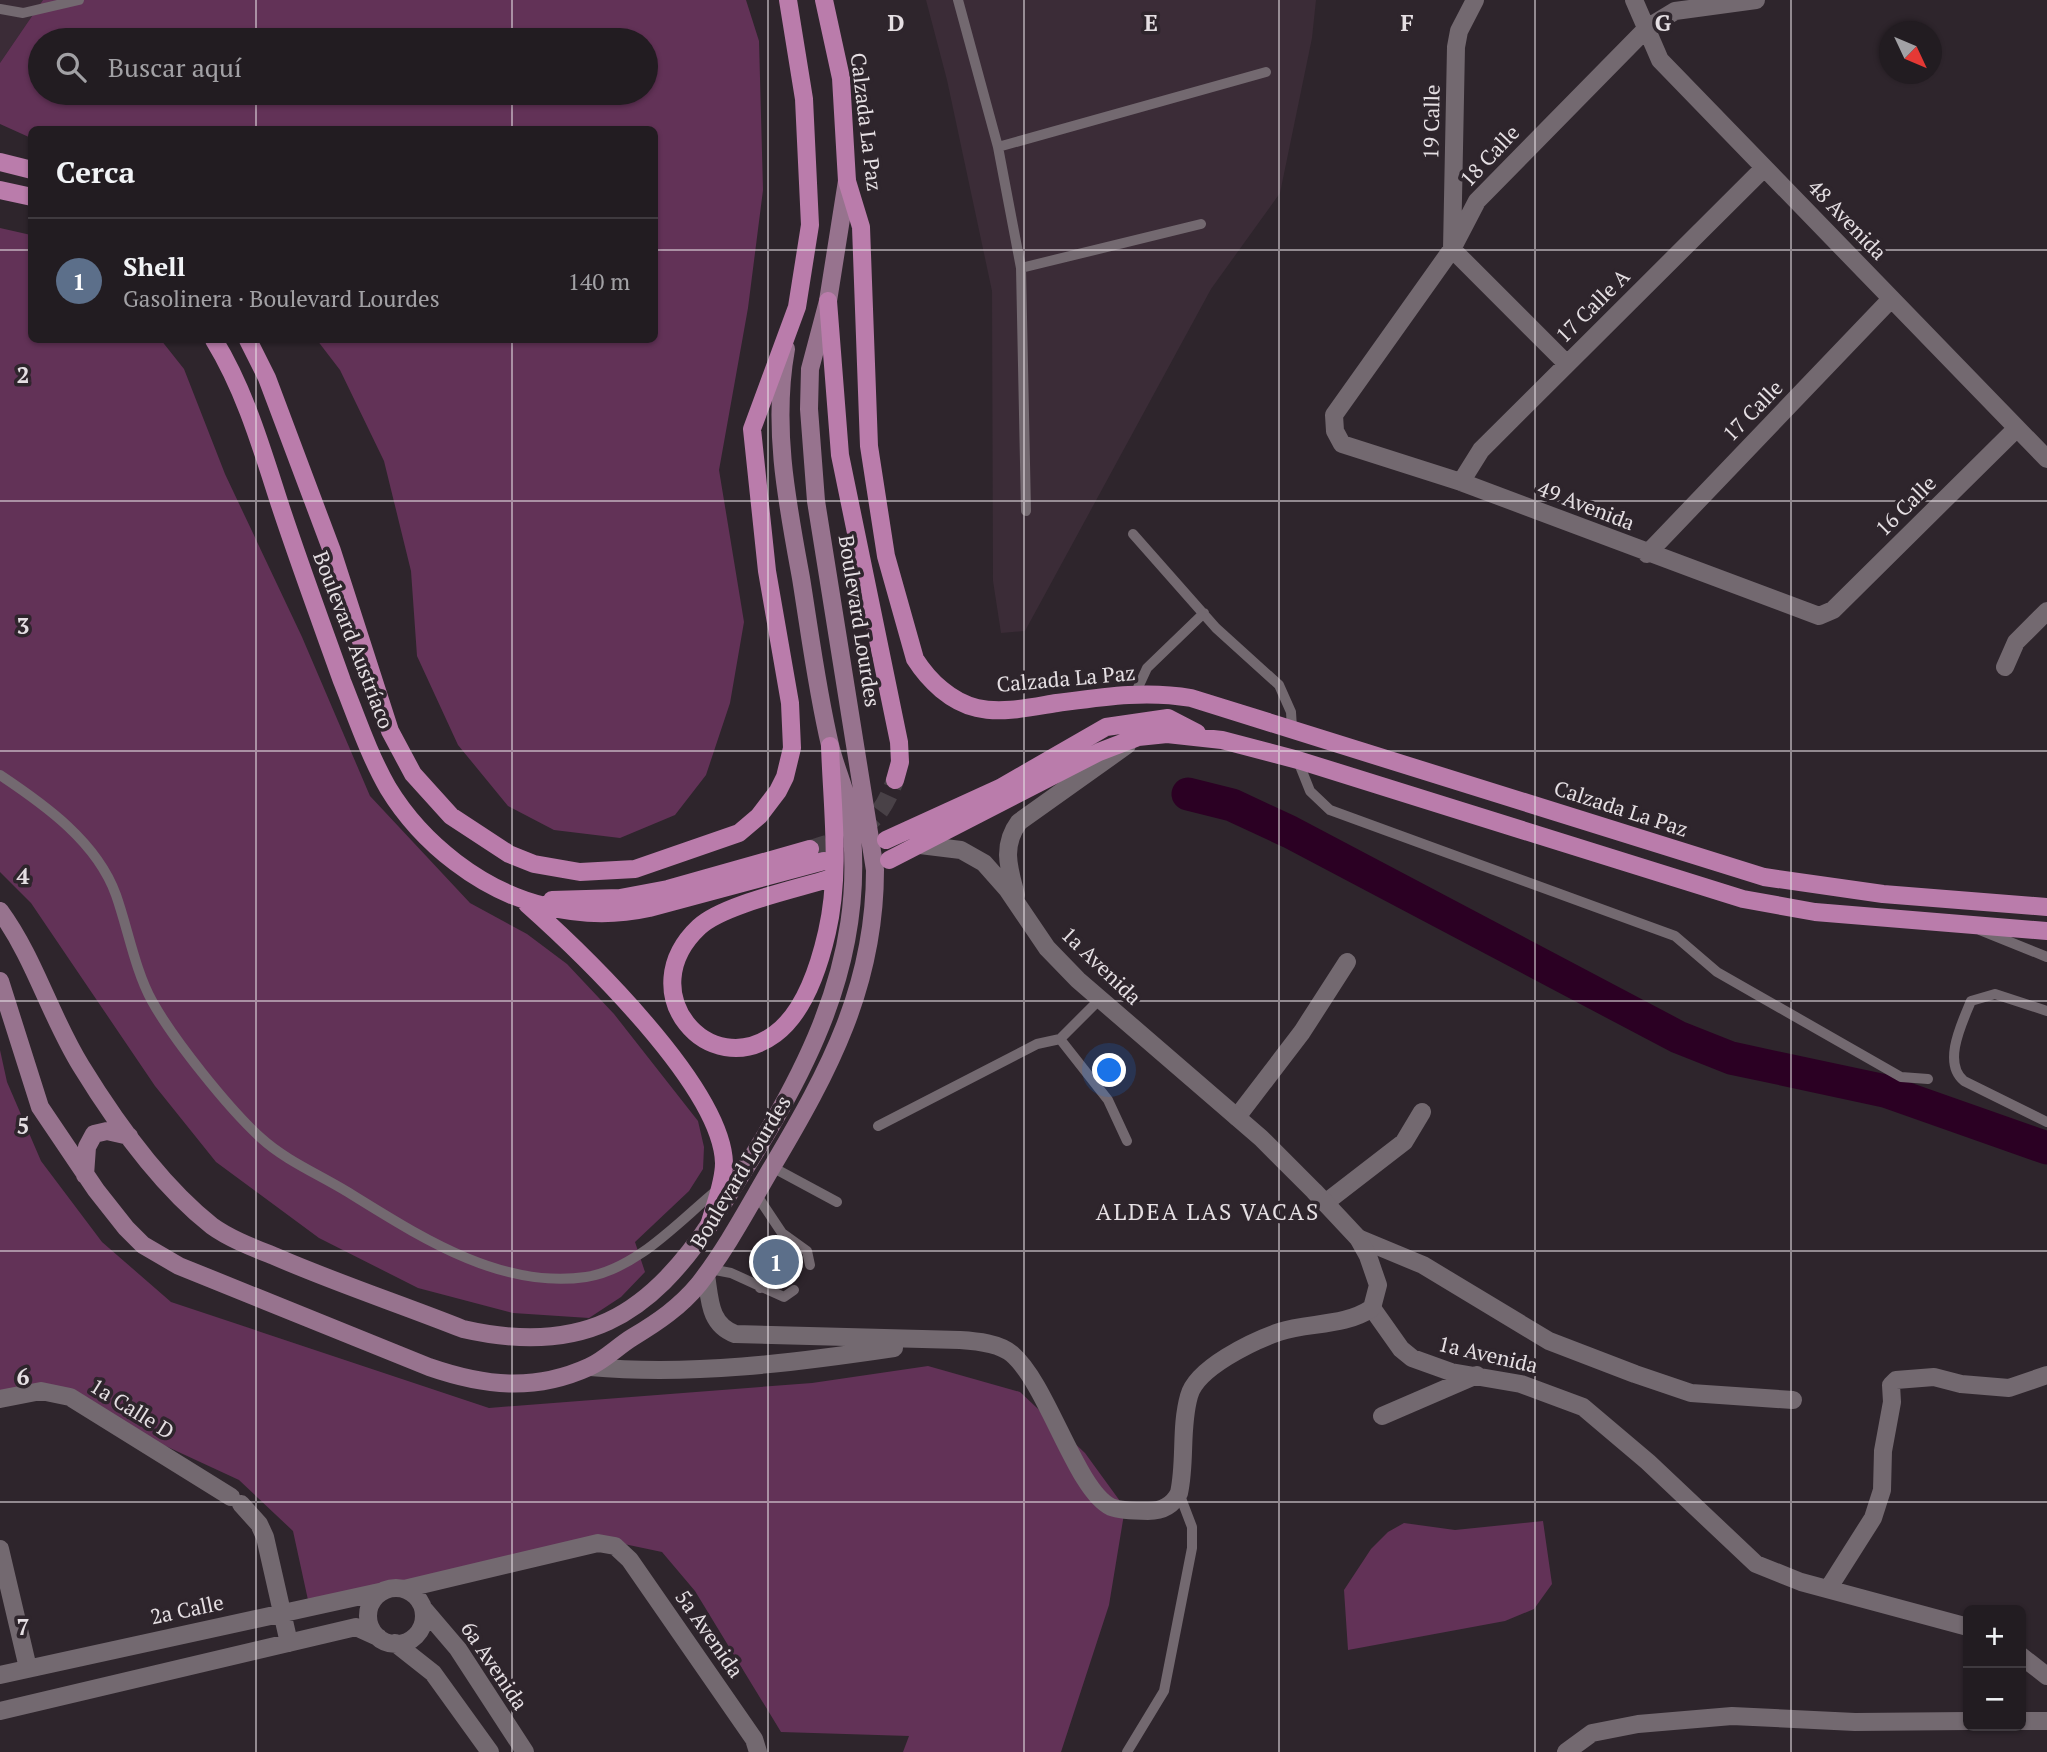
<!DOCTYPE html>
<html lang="es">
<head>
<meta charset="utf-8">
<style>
  body { margin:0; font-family:"PT Serif",serif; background:#2a252a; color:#f1f3f6 }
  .controls { position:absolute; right:21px; bottom:21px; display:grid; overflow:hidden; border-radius:10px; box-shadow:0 2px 5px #0004 }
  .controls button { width:63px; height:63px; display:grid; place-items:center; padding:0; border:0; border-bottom:2px solid #3f3a3f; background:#221c21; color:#f1f3f6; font:35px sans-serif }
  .compass { position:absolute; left:1879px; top:21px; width:63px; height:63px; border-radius:50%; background:#221c21; box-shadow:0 2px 5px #0004; rotate:134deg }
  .you { position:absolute; left:1110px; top:1071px; width:24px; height:24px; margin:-18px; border:5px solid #fff; border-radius:50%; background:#1a73e8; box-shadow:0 0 0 10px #1a73e833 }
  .badge { display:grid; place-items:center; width:46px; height:46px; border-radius:50%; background:#fd86e2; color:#fff; font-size:23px; font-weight:700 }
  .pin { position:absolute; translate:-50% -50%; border:4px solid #fff; box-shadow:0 2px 7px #0006 }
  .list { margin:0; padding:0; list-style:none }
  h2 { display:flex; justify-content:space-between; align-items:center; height:91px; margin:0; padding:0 28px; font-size:30px }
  h2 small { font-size:23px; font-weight:400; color:#a2a1a5 }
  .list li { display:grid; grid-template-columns:46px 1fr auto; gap:21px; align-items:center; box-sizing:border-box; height:126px; padding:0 28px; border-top:2px solid #3f3a3f }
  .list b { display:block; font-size:26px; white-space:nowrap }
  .list p { margin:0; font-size:23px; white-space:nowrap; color:#a2a1a5 }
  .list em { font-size:23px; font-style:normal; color:#a2a1a5 }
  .icon { flex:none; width:38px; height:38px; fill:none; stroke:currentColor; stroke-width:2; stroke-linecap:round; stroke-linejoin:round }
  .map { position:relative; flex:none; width:2047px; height:1752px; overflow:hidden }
  .search { position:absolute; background:#221c21; box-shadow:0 2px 5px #0004; left:28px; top:28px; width:630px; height:77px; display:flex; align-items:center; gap:18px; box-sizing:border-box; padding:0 24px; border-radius:38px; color:#a2a1a5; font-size:26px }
  .panel { position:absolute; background:#221c21; box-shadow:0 2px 5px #0004; left:28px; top:126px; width:630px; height:217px; border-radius:10px }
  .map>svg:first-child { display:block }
  .built { fill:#3b2c37 }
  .green { fill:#623257; fill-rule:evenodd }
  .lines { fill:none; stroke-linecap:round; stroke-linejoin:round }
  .river { stroke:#2b0023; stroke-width:33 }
  .primary-tunnel { stroke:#494147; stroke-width:18; stroke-dasharray:18 9; stroke-linecap:butt }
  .service { stroke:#736970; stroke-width:10 }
  .minor { stroke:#736970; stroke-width:18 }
  .tertiary { stroke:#736970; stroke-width:18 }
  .secondary { stroke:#97738e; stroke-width:18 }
  .primary { stroke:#ba7cab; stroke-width:18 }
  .grid { fill:none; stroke:#e5dfe3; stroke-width:2; stroke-opacity:0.55 }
  .labels { text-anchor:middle; stroke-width:7; stroke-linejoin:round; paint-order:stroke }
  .street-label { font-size:21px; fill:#e5dfe3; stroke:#2e252c }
  .neighbourhood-label { font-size:23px; letter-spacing:2px; fill:#e5dfe3; stroke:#2e252c }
  .grid-label { font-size:23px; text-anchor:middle; font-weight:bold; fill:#e5dfe3; stroke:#2e252c; stroke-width:7; stroke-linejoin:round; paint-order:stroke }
</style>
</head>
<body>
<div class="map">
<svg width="2047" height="1752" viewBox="0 0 2047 1752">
  <rect width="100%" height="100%" fill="#2e252c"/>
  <path class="built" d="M 0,0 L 43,0 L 0,63 Z
    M 926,0 L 1316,0 L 1312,38 L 1280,193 L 1211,289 L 1025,631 L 1001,633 L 993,581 L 992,291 L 947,80 Z"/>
  <path class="green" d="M 43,0 L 746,0 L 759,41 L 763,190 L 748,308 L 719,470 L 744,622 L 730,703 L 706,775 L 675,815 L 620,838 L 554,830 L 508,806 L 458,745 L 417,656 L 411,571 L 384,461 L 340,370 L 317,340 L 654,340 L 654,130 L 32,130 L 31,138 L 0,124 L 0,63 ZM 40,40 L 646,40 L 646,93 L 40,93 Z
    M 0,228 L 31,235 L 32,340 L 161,340 L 184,369 L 225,474 L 302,637 L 370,796 L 470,903 L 527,934 L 567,964 L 614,1014 L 698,1121 L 704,1147 L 703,1169 L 689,1191 L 635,1242 L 645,1272 L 621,1297 L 589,1318 L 513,1313 L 418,1288 L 319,1238 L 216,1162 L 155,1086 L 31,903 L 0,872 Z
    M 0,1050 L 7,1082 L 41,1161 L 102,1242 L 171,1302 L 489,1408 L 812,1383 L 928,1366 L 1020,1392 L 1085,1453 L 1125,1508 L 1109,1605 L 1061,1752 L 903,1752 L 909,1736 L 781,1732 L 695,1591 L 662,1552 L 624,1544 L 308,1600 L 293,1531 L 239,1480 L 49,1392 L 0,1393 Z
    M 1543,1521 L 1552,1584 L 1534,1609 L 1505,1621 L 1348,1650 L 1344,1590 L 1371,1549 L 1388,1532 L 1404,1523 L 1455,1530 Z"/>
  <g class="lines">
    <path class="river" d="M 1188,794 L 1232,805 L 1290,832 L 1678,1037 L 1731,1058 L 1885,1091 L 2047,1148"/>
    <path class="primary-tunnel" d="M 810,849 C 855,836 879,827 895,780"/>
    <path class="service" d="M 958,0 L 998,147 L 1021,268 L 1026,511
      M 0,9 L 23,13 L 79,0
      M 998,147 L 1266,72
      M 1021,268 L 1201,224
      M 1133,534 L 1216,628 L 1279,685 L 1291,712 L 1292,728
      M 1135,694 L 1147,668 L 1204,613
      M 1298,761 L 1310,791 L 1330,810 L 1675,936 L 1717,972 L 1901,1077 L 1928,1079
      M 0,775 C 45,805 97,842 116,895 C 128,929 135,970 152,1001 C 173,1039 228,1108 261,1138 C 285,1160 318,1174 346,1191 C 416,1234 499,1290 586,1277 C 637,1269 679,1221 717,1190
      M 1980,930 L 2047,957
      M 2047,1011 L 1995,994 L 1971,1001 C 1962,1023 1942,1063 1964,1081 L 2047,1122
      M 1060,1039 L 1100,999
      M 878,1126 L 1037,1044 L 1060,1039 L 1108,1100 L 1127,1141
      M 772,1167 L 837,1202
      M 756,1194 L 782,1233 L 807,1251 L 810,1265
      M 710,1269 L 731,1273 L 784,1297 L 794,1290
      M 760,1288 L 769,1275
      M 1127,1752 L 1164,1691 L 1192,1548 L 1192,1527 L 1179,1493"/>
    <path class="minor" d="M 1475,0 L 1459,31 L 1456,47 L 1452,249 L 1567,364
      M 1634,0 L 1660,60 L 2047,459
      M 1756,0 L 1675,11 L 1647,28 L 1477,201 L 1452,249 L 1334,415 L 1335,431 L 1342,444 L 1461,482 L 1819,616 L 1833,610 L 2017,428
      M 1461,482 L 1481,450 L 1764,168
      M 1647,554 L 1891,299
      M 2005,667 L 2016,642 L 2047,611
      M 1237,1117 L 1302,1032 L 1347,962
      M 1325,1203 L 1404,1142 L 1422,1112
      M 1358,1238 L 1423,1265 L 1549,1341 L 1635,1374 L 1691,1393 L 1793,1400
      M 1372,1308 L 1401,1349 L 1412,1358 L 1451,1372 L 1521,1384 L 1583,1407 L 1648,1462 L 1756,1564 L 1801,1582 L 1968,1627
      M 0,1399 L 41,1391 L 70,1397 L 231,1497
      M 1382,1416 L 1477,1375
      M 241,1504 L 259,1524 L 265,1537 L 289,1643
      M 0,1549 L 28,1668
      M368 1616a28 28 0 1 1 56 0a28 28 0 1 1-56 0Z
      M 404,1589 L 598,1543 L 615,1546 L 630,1560 L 754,1739 L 758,1752
      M 1828,1589 L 1873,1518 L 1882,1490 L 1883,1451 L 1892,1402 L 1891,1385 L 1896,1380 L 1934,1377 L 1961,1384 L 2009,1388 L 2047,1375
      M 423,1608 L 458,1649 L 525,1752
      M 395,1643 L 433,1673 L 490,1752
      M 2021,1656 L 2047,1676
      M 0,1675 L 384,1591
      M 0,1711 L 356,1627 L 378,1637
      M 2021,1721 L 2047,1721
      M 1566,1752 L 1592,1733 L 1638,1724 L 1732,1716 L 1855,1722 L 1968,1721"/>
    <path class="tertiary" d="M 1016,895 C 1009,869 1001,846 1019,822 L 1127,745
      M 706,1275 C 710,1300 709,1324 735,1334 L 960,1340 C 977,1341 999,1343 1012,1354 C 1048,1385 1076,1490 1111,1507 C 1121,1511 1138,1511 1148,1511 C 1162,1511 1173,1505 1179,1493 C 1186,1461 1180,1428 1189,1396 C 1196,1368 1253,1341 1279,1332 C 1309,1322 1344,1327 1372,1308 L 1378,1285 L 1368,1256 L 1358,1238 L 1314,1191 L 1261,1138 L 1078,980 L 1047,948 L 1007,889 L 984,863 L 961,850 L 920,845
      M 590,1367 C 692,1376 793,1363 894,1348"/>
    <path class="secondary" d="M 0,911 C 35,959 50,1016 81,1066 C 116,1123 160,1185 212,1226 C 230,1239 254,1248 274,1256 C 336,1283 400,1304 463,1329 C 581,1356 649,1318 713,1219 C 795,1092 873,968 849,809 C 845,788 835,767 830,745 C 817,690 810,634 801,578 C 787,502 772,427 786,349
      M 0,981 L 40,1107 L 96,1190 L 126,1228 L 143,1245 L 179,1266 L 429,1367 C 484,1386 534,1392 589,1367 C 605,1360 618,1346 633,1337 C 658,1322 680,1307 699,1284 C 727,1248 749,1206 772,1167 C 829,1071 875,986 875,870 L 816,501 L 809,409 L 810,369 L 828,301 L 847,181
      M 85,1175 L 87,1147 L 94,1134 L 107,1131 L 129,1136"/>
    <path class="primary" d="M 824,0 L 841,78 L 847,181 L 861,227 L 869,446 L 886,556 L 915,659 C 929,681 951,702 977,708 C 1002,714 1032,707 1057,703 C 1102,697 1145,690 1191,698 L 1764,877 L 1883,894 L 2047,907
      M 0,162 L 32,170
      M 0,190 L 32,197
      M 828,301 L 840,455 L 899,742 L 900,762 L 895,780
      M 214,340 C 246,392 263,453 282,511 C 301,568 322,625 342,681 C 356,716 369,755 388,788 C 422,844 482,891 545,906 C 581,915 613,916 649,908 L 824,861
      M 248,340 L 267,378 L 332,551 L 390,731 L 413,774 L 451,816 L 509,854 L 534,864 L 580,872 L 635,869 L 739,833 L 759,816 L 778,791 L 785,777 L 792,748 L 790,703 L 767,571 L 752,429 L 797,307 L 810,225 L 804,99 L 788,0
      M 886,840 L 1000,788 L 1106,727 L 1168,718 L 1197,733
      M 889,860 L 1099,752 L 1138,737 L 1167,734 L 1222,740 L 1298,760 L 1743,899 L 1815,912 L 2047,931
      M 828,879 C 796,889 722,905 699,927 C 630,992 709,1083 775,1034 C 805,1012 819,967 827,932 C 841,872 832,807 830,746
      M 552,900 L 620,898 L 668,889 L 810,849
      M 527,904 C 583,954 722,1087 724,1163 C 724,1184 714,1206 709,1226"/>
  </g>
  <path class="grid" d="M 256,0 L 256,40M 512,0 L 512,40M 768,0 L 768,1752M 1024,0 L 1024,1752M 1279,0 L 1279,1752M 1535,0 L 1535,1752M 1791,0 L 1791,1752M 256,93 L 256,130M 512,93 L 512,130M 0,250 L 32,250M 654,250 L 2047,250M 256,340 L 256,1752M 512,340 L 512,1752M 0,501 L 2047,501M 0,751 L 2047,751M 0,1001 L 2047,1001M 0,1251 L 2047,1251M 0,1502 L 2047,1502"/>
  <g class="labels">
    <g class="street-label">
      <text transform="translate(866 122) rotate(83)" y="7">Calzada La Paz</text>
      <text transform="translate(1432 122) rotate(-89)" y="7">19 Calle</text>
      <text transform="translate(1490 156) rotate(-47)" y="7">18 Calle</text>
      <text transform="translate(1847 220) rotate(46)" y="7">48 Avenida</text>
      <text transform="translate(1593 306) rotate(-45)" y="7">17 Calle A</text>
      <text transform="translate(1753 411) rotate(-46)" y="7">17 Calle</text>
      <text transform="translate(1586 506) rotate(21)" y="7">49 Avenida</text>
      <text transform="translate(1906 506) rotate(-45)" y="7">16 Calle</text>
      <text transform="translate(859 621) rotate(81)" y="7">Boulevard Lourdes</text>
      <text transform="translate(353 640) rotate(69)" y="7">Boulevard Austríaco</text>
      <text transform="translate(1066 679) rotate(-5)" y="7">Calzada La Paz</text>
      <text transform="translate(1621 809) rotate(18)" y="7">Calzada La Paz</text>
      <text transform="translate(1101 966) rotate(44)" y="7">1a Avenida</text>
      <text transform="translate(741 1172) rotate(-59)" y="7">Boulevard Lourdes</text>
      <text transform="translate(1488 1355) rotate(13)" y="7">1a Avenida</text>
      <text transform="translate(132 1409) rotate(32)" y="7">1a Calle D</text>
      <text transform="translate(187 1610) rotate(-12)" y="7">2a Calle</text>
      <text transform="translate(709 1634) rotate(55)" y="7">5a Avenida</text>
      <text transform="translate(494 1666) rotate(56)" y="7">6a Avenida</text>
    </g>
    <g class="neighbourhood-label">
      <text x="1208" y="1220">ALDEA LAS VACAS</text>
    </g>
  </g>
  <g class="grid-label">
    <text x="896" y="31">D</text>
    <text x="1151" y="31">E</text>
    <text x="1407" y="31">F</text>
    <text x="1663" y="31">G</text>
    <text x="23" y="383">2</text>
    <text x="23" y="634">3</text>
    <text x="23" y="884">4</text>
    <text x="23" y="1134">5</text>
    <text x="23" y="1385">6</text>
    <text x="23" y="1635">7</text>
  </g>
</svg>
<div class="controls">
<button>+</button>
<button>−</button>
</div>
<svg class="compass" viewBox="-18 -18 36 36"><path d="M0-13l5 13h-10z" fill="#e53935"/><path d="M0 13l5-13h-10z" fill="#a2a1a5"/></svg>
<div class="you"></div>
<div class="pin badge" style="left:776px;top:1262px;background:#5c6f8a">1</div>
<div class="search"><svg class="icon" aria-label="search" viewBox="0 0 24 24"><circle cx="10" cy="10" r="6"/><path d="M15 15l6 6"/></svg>Buscar aquí</div>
<section class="panel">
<h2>Cerca<small></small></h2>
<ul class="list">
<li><span class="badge" style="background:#5c6f8a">1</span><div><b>Shell</b><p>Gasolinera · Boulevard Lourdes</p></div><em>140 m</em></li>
</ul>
</section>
</div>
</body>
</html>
